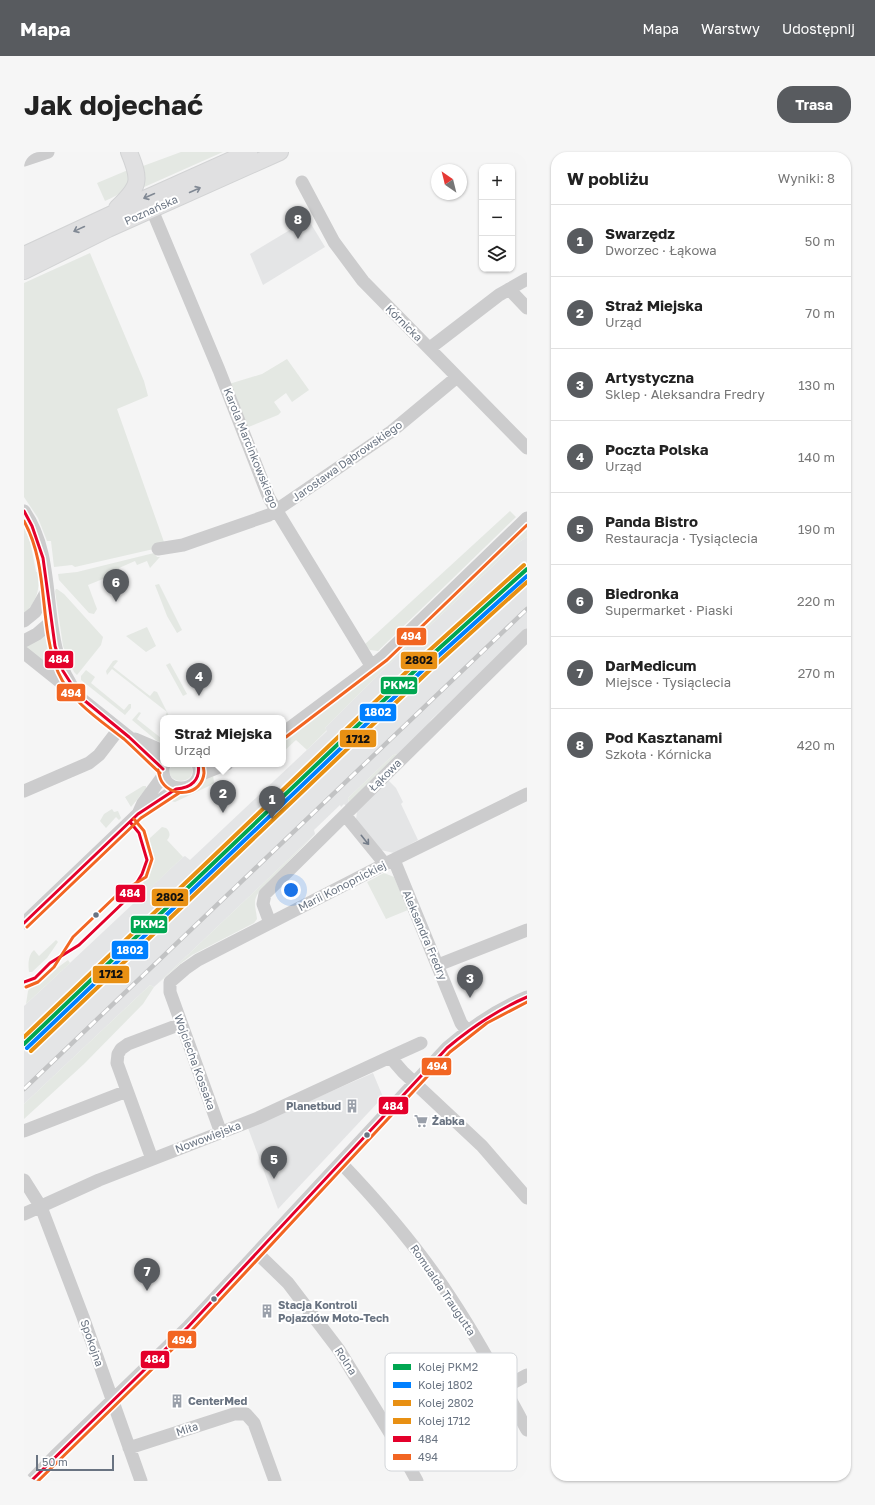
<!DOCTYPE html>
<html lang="pl">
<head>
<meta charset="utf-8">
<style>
  body { margin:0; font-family:"Golos Text",sans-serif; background:#f6f6f6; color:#222 }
  .controls { position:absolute; right:12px; top:12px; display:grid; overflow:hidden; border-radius:8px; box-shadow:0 1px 3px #0004 }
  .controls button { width:36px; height:36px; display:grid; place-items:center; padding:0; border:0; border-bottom:1px solid #e0e0e0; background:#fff; color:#222; font:20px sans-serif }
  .compass { position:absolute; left:407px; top:12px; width:36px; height:36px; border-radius:50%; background:#fff; box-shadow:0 1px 3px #0004; rotate:325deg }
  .scale { position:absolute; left:12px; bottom:10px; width:78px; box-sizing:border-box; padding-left:4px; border:2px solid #697381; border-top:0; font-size:11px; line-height:14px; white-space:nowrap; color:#697381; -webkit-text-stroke:3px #fff; paint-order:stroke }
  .you { position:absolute; left:267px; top:738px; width:14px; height:14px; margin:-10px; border:3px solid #fff; border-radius:50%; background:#1a73e8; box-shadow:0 0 0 6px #1a73e833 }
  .badge { display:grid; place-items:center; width:26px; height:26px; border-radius:50%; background:#585b5f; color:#fff; font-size:13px; font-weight:700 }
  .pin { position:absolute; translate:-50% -33px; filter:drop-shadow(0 1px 2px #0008) }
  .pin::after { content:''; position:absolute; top:21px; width:14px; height:12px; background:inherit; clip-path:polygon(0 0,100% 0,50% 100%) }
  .popup { position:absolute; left:136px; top:563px; width:126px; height:52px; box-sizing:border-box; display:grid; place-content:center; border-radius:8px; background:#fff; filter:drop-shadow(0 1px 3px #0005); font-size:13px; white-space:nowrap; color:#767676 }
  .popup b { font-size:15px; color:#222 }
  .popup::after { content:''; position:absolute; left:50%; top:100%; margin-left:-8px; border:8px solid transparent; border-top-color:#fff }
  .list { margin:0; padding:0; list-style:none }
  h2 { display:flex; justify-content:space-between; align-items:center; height:52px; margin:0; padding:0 16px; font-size:17px }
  h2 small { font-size:13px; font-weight:400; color:#767676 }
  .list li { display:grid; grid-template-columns:26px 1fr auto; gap:12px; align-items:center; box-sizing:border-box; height:72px; padding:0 16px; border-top:1px solid #e0e0e0 }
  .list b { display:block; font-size:15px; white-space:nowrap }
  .list p { margin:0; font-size:13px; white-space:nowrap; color:#767676 }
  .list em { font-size:13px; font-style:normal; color:#767676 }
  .icon { flex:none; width:22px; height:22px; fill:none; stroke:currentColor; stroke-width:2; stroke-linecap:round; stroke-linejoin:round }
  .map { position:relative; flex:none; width:503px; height:1329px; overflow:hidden; border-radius:16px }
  header { display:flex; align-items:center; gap:24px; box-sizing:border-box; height:56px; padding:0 20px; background:#585b5f; color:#fff }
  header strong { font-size:19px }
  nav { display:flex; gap:22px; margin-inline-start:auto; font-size:14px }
  .intro { display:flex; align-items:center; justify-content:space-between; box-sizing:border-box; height:96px; padding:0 24px }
  h1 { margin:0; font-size:28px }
  .button { padding:10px 18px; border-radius:16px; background:#585b5f; color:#fff; font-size:14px; font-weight:700 }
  main { display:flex; gap:24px; padding:0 24px }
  aside { flex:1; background:#fff; border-radius:16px; box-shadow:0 1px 3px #0004 }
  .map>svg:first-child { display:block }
  .built { fill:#e4e5e6 }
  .green { fill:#e4e8e3 }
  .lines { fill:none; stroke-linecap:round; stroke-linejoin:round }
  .major-casing { stroke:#d2d3d4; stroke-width:18 }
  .minor { stroke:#cccccd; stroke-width:13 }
  .major { stroke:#e0e0e1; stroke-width:16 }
  .rail-casing { stroke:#c2c3c4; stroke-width:4.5 }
  .rail { stroke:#fff; stroke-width:3; stroke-dasharray:9; stroke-linecap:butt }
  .bus-1-casing { stroke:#fff; stroke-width:6 }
  .bus-2-casing { stroke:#fff; stroke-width:6 }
  .bus-1 { stroke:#e4002b; stroke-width:3 }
  .bus-2 { stroke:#f26522; stroke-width:3 }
  .rail-1-casing { stroke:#fff; stroke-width:7 }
  .rail-2-casing { stroke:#fff; stroke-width:7 }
  .rail-3-casing { stroke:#fff; stroke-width:7 }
  .rail-4-casing { stroke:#fff; stroke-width:7 }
  .rail-1 { stroke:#00a651; stroke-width:4 }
  .rail-2 { stroke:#0080ff; stroke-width:4 }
  .rail-3 { stroke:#e89013; stroke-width:4 }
  .rail-4 { stroke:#e89013; stroke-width:4 }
  .oneway { stroke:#818994 }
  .oneway2 { stroke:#737c89 }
  .bus-dot { fill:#697381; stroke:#fff; stroke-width:1.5 }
  .labels { text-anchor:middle; stroke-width:4; stroke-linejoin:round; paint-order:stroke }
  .street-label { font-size:11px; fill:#697381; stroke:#fff }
  .poi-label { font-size:11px; font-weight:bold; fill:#697381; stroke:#fff; text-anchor:start }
  .key { fill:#fff; stroke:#d2d5d9; stroke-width:1 }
  .key-label { font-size:11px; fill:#697381 }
  .line-badge { stroke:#fff; stroke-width:1.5 }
  .badge-label { font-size:11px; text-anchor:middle; font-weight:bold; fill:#fff }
  .pale-badge-label { font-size:11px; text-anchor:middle; font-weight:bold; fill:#111 }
</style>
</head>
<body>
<header>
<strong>Mapa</strong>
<nav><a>Mapa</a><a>Warstwy</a><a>Udostępnij</a></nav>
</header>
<div class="intro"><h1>Jak dojechać</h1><a class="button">Trasa</a></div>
<main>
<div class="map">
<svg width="503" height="1329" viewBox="0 0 503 1329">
  <rect width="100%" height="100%" fill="#f5f5f5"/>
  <path class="built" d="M 284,67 L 301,95 L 239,133 L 226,102 Z
    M 503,385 L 503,477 L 407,568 L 402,576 L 378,601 L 369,603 L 324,646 L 325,651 L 322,654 L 320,652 L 317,655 L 316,653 L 290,678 L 291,682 L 130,835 L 126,833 L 0,952 L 0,854 L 159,705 L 161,704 L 166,708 L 303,579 L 301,576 L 359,518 L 492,392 Z
    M 364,628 L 372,636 L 379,650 L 377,652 L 394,688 L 370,701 L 357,698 L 332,668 L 333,659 Z
    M 349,921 L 359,945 L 254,1057 L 224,976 Z"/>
  <path class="green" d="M 96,0 L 98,0 C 110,28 110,36 81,49 L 73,31 L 104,18 Z
    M 113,0 L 119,14 L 157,0 L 199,0 L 118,36 Z
    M 66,101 L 120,229 L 124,244 L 93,257 L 140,390 L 134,396 L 51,415 L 48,413 L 30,415 L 27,389 L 23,389 L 14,366 L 0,345 L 0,131 Z
    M 263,207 L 285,238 L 268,250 L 262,241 L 250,250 L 257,260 L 254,263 L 222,276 L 205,232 L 238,222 Z
    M 486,359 L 492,365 L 354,499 L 346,498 L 340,493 Z
    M 503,372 L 503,385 L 492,392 L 359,518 L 301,576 L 303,578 L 283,598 L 272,588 L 259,600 L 259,588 L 323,541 Z
    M 0,373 L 6,389 L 12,420 L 14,420 C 16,439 13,448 0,463 Z
    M 130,401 L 133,405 L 136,405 L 135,406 L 126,416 L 123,409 L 113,413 L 111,409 L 95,416 L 96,420 L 64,433 L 73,457 L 70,462 L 65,461 L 35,428 L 34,422 L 53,420 Z
    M 135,432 L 158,478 L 153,481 L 143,464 L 131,433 Z
    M 33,437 L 40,442 L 79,485 L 77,493 L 53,523 L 50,520 L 39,494 L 31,439 L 32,437 Z
    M 123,475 L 132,494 L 122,500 L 102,484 Z
    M 22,482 L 26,502 L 31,519 L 0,496 L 6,491 Z
    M 92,508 L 94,509 L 89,515 L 126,544 L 130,539 L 133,540 L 146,566 L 140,566 L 143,560 L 88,517 L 83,523 L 82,519 L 89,509 Z
    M 146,511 L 163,542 L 159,544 L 142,513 Z
    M 62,518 L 71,525 L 67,531 L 100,558 L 105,552 L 107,552 L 107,556 L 101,563 L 57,528 L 57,524 Z
    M 115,560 L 117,561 L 113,567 L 137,586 L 139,584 L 139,591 L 133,589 L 108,568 Z
    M 378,601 L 325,651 L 324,646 L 369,603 Z
    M 148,612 L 166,612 C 178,635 135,634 148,612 Z
    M 189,622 L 190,631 L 185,634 L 151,650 L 143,648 Z
    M 119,634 L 122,634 L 122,637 L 107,655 L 101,645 Z
    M 88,657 L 90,660 L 94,659 L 97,666 L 95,668 L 92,665 L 82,676 L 76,669 L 80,662 Z
    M 138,675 L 142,676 C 146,679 147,684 143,688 L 159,705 L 119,743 L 115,738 L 125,721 L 128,714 L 128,701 L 125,690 L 126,686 Z
    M 291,682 L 235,740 C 228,749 232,756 233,767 L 230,771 L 168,803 L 156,812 L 130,835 L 119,852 L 60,912 L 0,967 L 0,952 L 126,833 L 130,835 Z
    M 360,721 L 370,725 L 384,758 L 362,767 L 343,730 Z
    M 32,788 L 34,790 L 23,806 L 8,820 L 5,820 C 4,813 4,803 10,798 L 15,804 Z
    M 44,808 L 46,811 L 2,852 L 4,839 L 7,835 Z"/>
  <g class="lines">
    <g class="major-casing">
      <path id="major" d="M 93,56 C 116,34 117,29 105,0
        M 0,103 L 116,49 L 225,0
        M 0,119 L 84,77 L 256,0"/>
    </g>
    <path class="minor" d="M 0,8 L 24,0
      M 278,30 L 310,90 L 339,129 L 503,296
      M 131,65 L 195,218 L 245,346 L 348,515
      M 485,137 L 503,156
      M 406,196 L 475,143 L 503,127
      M 0,359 C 38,414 11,491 55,544
      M 134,397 L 159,393 L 245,363 L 368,279 L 433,225
      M 0,469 L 11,460 L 23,439
      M 0,489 L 13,482 L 27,470
      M 0,501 L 105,585 L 139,617
      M 259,581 L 338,522 L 360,504 L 503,366
      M 111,587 L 139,599
      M 140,612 C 131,645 184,643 174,612
      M 175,623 L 203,612
      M 0,639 L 65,611 L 75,603 L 95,577
      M 115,660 L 119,651 L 139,624
      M 321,663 L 361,712
      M 370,708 L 437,871 L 443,879
      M 0,771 L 114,662 L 125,656 L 152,637
      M 246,771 L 239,752 L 241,742 L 503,483
      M 414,813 L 503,778
      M 366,905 L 397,891
      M 0,979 L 103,939
      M 197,981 L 146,840 L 146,830 L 161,817 L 174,808 L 361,712 L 503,642
      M 128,1007 L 93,911 L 94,902 L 97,897 L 104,892 L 157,872
      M 317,1011 C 358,1054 396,1098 428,1148 C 456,1190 479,1234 503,1278
      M 0,1028 L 17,1055 L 59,1165 L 117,1329
      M 0,1062 L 75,1028 L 234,966 L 366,905 L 379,920 L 458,994 L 503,1046
      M 233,1101 L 264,1131 L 315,1198 L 374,1294 L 393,1329
      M 374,1294 L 503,1223
      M 105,1296 L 210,1262 L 222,1262 L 230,1271 L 251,1329
      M 7,1329 L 31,1304 L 164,1175 L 423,896 C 448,874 472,858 503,845"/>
    <use href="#major" class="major"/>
    <g class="rail-casing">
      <path id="rail" d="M 0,937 L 503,457"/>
    </g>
    <use href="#rail" class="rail"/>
    <g class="bus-1-casing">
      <path id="bus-1" d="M 0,359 L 8,374 L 19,406 L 31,494 L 39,519 L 55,544 L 105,585 L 139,617
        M 152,637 C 167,636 177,628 174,612
        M 0,771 L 114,662 L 152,637
        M 0,830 L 11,826 L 26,811 L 55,793 L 103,747 L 118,722 L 123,708 L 115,681 L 106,670
        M 7,1329 L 164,1175 L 423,896 C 448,875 473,858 503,845"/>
    </g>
    <g class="bus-2-casing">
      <path id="bus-2" d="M 0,369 C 26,416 14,472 34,520 C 47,550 76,568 100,587 C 112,598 124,610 136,621
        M 262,585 L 363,508 L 503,373
        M 134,618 C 135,622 136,627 138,630 C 149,647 178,643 180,621 C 180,618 179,615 179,612
        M 3,775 L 117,666 L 155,641
        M 2,835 L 14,830 L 30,815 L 49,785 L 94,742 L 122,725 L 128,707 L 120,679 L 110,667
        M 14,1329 L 168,1178 L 426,900 L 463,871 L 503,850"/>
    </g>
    <use href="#bus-1" class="bus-1"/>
    <use href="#bus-2" class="bus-2"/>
    <g class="rail-1-casing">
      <path id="rail-1" d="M 0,892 L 400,510 L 503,417"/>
    </g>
    <g class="rail-2-casing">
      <path id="rail-2" d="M 3,896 L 403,514 L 503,424"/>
    </g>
    <g class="rail-3-casing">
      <path id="rail-3" d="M 0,885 L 397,506 L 500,413"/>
    </g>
    <g class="rail-4-casing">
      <path id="rail-4" d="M 7,899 L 407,517 L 503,430"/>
    </g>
    <use href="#rail-1" class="rail-1"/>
    <use href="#rail-2" class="rail-2"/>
    <use href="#rail-3" class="rail-3"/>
    <use href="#rail-4" class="rail-4"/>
  </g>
  <defs><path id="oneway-shaft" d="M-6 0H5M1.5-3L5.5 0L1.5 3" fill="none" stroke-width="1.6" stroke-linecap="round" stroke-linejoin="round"/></defs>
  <g class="oneway">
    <use href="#oneway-shaft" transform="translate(171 38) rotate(-24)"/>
    <use href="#oneway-shaft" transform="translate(125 44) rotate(156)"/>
    <use href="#oneway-shaft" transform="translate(55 77) rotate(155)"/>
  </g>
  <use class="oneway2" href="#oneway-shaft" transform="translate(341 688) rotate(51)"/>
  <defs>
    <g id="building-bare" transform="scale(1.08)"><path d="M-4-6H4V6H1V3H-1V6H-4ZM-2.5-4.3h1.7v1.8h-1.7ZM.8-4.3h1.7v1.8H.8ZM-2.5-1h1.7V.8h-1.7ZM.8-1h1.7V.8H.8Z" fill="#9aa0aa" stroke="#fff" stroke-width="2.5" paint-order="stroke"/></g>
    <g id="supermarket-bare" transform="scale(1.08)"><path d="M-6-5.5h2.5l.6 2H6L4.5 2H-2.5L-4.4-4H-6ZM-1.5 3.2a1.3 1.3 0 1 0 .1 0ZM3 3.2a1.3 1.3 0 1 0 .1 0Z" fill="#9aa0aa" stroke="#fff" stroke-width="2.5" paint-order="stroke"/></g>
  </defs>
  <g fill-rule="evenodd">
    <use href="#building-bare" x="328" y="954"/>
    <use href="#supermarket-bare" x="397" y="969"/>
    <use href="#building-bare" x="243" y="1159"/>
    <use href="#building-bare" x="153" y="1249"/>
  </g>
  <g class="bus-dot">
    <circle cx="72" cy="763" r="3.5"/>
    <circle cx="343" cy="983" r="3.5"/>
    <circle cx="190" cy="1147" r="3.5"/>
  </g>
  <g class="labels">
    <g class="street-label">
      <text transform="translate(127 58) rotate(-24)" y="4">Poznańska</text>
      <text transform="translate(380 171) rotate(45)" y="4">Kórnicka</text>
      <text transform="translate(227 296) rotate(68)" y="4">Karola Marcinkowskiego</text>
      <text transform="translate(323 309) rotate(-35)" y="4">Jarosława Dąbrowskiego</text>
      <text transform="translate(361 623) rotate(-45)" y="4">Łąkowa</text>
      <text transform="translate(318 734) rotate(-27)" y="4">Marii Konopnickiej</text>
      <text transform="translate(401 783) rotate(67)" y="4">Aleksandra Fredry</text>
      <text transform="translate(171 910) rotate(70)" y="4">Wojciecha Kossaka</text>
      <text transform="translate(184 985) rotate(-21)" y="4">Nowowiejska</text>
      <text transform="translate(419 1138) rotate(56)" y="4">Romualda Traugutta</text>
      <text transform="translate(68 1191) rotate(71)" y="4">Spokojna</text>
      <text transform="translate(322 1209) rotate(57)" y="4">Rolna</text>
      <text transform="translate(163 1277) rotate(-18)" y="4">Miła</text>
    </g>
    <g class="poi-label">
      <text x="317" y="958" text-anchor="end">Planetbud</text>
      <text x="408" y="973">Żabka</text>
      <text x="254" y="1157">Stacja Kontroli<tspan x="254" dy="13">Pojazdów Moto-Tech</tspan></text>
      <text x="164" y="1253">CenterMed</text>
    </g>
  </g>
  <rect x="361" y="1201" width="132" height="118" rx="6" class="key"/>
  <rect x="369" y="1212" width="18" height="6" fill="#00a651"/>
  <rect x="369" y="1230" width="18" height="6" fill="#0080ff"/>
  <rect x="369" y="1248" width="18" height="6" fill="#e89013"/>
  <rect x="369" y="1266" width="18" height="6" fill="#e89013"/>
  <rect x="369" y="1284" width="18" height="6" fill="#e4002b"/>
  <rect x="369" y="1302" width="18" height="6" fill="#f26522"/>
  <g class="key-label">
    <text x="394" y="1219">Kolej PKM2</text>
    <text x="394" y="1237">Kolej 1802</text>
    <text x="394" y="1255">Kolej 2802</text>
    <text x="394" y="1273">Kolej 1712</text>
    <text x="394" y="1291">484</text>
    <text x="394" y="1309">494</text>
  </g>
  <g class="line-badge">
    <rect x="372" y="475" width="31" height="19" rx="4" fill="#f26522"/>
    <rect x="20" y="498" width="30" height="19" rx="4" fill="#e4002b"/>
    <rect x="376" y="499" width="38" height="19" rx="4" fill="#e89013"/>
    <rect x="356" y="524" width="38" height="19" rx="4" fill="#00a651"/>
    <rect x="32" y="531" width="30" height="19" rx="4" fill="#f26522"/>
    <rect x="335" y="551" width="38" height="19" rx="4" fill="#0080ff"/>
    <rect x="315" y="577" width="38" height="19" rx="4" fill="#e89013"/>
    <rect x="91" y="732" width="31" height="19" rx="4" fill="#e4002b"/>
    <rect x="127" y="736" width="38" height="19" rx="4" fill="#e89013"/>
    <rect x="106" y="763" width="38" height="19" rx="4" fill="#00a651"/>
    <rect x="87" y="788" width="38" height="20" rx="4" fill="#0080ff"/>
    <rect x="68" y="813" width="38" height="19" rx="4" fill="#e89013"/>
    <rect x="397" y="905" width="31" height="19" rx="4" fill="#f26522"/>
    <rect x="354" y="944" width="31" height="19" rx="4" fill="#e4002b"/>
    <rect x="143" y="1178" width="30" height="19" rx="4" fill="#f26522"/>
    <rect x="116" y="1198" width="30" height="19" rx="4" fill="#e4002b"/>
  </g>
  <g class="badge-label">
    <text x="387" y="488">494</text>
    <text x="35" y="511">484</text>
    <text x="375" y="537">PKM2</text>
    <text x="47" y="545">494</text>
    <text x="354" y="564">1802</text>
    <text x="106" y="745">484</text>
    <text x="125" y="776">PKM2</text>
    <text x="106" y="802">1802</text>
    <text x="413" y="918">494</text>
    <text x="369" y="958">484</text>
    <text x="158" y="1192">494</text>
    <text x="131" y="1211">484</text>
  </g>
  <g class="pale-badge-label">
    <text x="395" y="512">2802</text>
    <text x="334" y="591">1712</text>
    <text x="146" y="749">2802</text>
    <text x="87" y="826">1712</text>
  </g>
</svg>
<div class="controls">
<button>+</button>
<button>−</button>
<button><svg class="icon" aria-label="layers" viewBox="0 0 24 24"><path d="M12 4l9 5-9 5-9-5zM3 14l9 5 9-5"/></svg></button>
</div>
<svg class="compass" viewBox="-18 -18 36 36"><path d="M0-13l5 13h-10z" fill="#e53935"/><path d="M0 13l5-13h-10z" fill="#767676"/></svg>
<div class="scale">50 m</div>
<div class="you"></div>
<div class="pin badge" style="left:248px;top:667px">1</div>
<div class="pin badge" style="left:199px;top:661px">2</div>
<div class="popup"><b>Straż Miejska</b>Urząd</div>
<div class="pin badge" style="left:446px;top:846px">3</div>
<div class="pin badge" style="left:175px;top:544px">4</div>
<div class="pin badge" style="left:250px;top:1027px">5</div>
<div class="pin badge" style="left:92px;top:450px">6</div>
<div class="pin badge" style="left:123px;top:1139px">7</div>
<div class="pin badge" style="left:274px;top:87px">8</div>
</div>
<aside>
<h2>W pobliżu<small>Wyniki: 8</small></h2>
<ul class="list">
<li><span class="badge">1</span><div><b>Swarzędz</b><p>Dworzec · Łąkowa</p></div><em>50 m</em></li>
<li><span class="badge">2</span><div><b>Straż Miejska</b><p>Urząd</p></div><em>70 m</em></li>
<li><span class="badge">3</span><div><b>Artystyczna</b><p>Sklep · Aleksandra Fredry</p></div><em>130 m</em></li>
<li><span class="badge">4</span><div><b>Poczta Polska</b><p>Urząd</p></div><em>140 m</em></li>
<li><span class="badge">5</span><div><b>Panda Bistro</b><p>Restauracja · Tysiąclecia</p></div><em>190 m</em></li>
<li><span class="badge">6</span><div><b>Biedronka</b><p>Supermarket · Piaski</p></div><em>220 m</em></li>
<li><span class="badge">7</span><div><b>DarMedicum</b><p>Miejsce · Tysiąclecia</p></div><em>270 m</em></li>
<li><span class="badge">8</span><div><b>Pod Kasztanami</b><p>Szkoła · Kórnicka</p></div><em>420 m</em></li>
</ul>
</aside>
</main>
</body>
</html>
